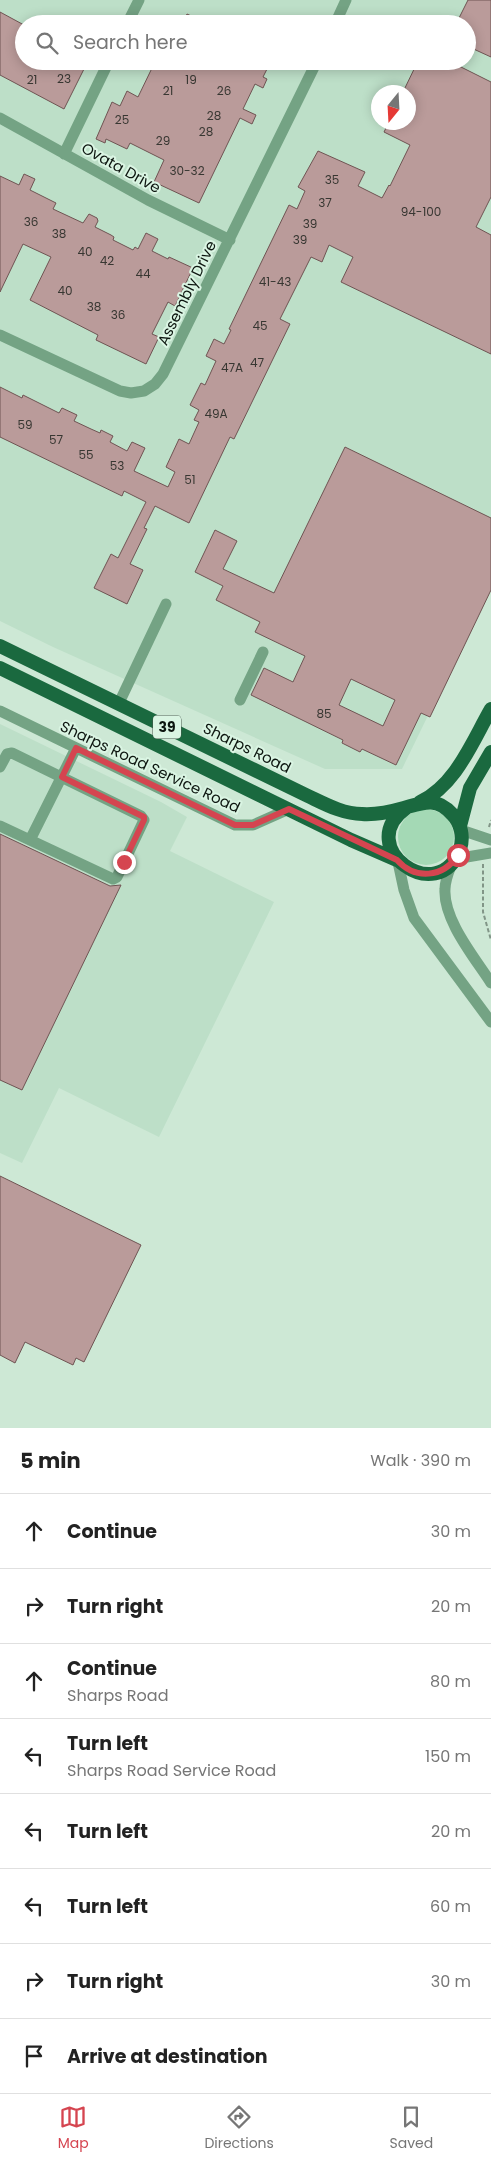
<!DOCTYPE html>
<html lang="en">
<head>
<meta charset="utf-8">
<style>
  body { margin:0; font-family:Poppins,sans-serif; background:#f2f2f2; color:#222 }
  .compass { position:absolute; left:371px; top:85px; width:45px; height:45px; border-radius:50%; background:#fff; box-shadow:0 2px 12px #0003; rotate:198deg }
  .stop { position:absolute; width:15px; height:15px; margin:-11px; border:4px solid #d54550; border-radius:50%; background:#fff }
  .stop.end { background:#d54550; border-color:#fff; box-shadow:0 1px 5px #0008 }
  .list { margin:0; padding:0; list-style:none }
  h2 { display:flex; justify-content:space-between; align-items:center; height:65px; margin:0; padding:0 20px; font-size:21px }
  h2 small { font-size:16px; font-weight:400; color:#767676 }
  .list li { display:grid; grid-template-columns:32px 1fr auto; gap:15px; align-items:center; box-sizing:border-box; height:75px; padding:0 20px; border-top:1px solid #e0e0e0 }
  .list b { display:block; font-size:19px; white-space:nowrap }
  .list p { margin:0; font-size:16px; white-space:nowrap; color:#767676 }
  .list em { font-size:16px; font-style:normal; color:#767676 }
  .icon { flex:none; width:28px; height:28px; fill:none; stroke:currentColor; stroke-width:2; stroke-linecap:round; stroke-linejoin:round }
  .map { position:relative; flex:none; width:491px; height:1428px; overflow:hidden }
  .search { position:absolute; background:#fff; box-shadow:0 2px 12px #0003; left:15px; right:15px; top:15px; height:55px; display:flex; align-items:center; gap:12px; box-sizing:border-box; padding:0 18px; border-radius:28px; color:#767676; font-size:19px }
  .sheet { height:665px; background:#fff }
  nav { display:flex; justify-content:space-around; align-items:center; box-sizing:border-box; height:70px; border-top:1px solid #e0e0e0; background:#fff; font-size:14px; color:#767676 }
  nav a { display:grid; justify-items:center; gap:2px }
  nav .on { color:#d54550 }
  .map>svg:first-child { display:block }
  .built { fill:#bddfc8; fill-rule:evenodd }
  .green { fill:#a4d9b5 }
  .building { fill:#ba9b9a; stroke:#6f5453; fill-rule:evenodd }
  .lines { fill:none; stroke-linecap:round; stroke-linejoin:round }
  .path { stroke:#819587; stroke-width:2; stroke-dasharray:4 2.5; stroke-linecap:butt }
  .minor { stroke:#74a384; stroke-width:11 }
  .major { stroke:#1a693f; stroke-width:14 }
  .route { stroke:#d54550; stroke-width:6 }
  .labels { text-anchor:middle; stroke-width:4; stroke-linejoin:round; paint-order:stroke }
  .number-label { font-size:12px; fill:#383732 }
  .shield { fill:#daf5e3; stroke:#4a594f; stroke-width:1 }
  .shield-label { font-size:14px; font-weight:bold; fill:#0d1610 }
  .street-label { font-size:15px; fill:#0d1610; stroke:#daf5e3 }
</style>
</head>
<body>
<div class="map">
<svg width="491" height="1428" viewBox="0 0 491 1428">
  <rect width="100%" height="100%" fill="#cde8d5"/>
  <path class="built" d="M 0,0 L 491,0 L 491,586 L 402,769 L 325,769 L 53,647 L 0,621 ZM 24,24 L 467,24 L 467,61 L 24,61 ZM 378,92 L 408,92 L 408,122 L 378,122 Z
    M 0,724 L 161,802 L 187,817 L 170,851 L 274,902 L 159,1137 L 59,1088 L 22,1163 L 0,1153 Z"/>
  <path class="green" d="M398 837a28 28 0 1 1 56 0a28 28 0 1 1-56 0Z"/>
  <path class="building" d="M 468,0 L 491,0 L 491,57 L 467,46 L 467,24 L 456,24 Z
    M 0,12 L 24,25 L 24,61 L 88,61 L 64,109 L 0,75 Z
    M 187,14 L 208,24 L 182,24 Z
    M 160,61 L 271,61 L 263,77 L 267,79 L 263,88 L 255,84 L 243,109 L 256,115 L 252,124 L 240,118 L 199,203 L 154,182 L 164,160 L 130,143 L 127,149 L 106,139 L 105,143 L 96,139 L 112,102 L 120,106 L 127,91 L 138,97 L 153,66 L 157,68 Z
    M 418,61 L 449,61 L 491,82 L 491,197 L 476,227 L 491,235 L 491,354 L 341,282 L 353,257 L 329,245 L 322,262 L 311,257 L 280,319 L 290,324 L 234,439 L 230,437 L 189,523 L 155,506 L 144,528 L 147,529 L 130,564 L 143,570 L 127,604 L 94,588 L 111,554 L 118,558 L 146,502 L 124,491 L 122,496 L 0,437 L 0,387 L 22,398 L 23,395 L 59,413 L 62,408 L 77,415 L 74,421 L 91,429 L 100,433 L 101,430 L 113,436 L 110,442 L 127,451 L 132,442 L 145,448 L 134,471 L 168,487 L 175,472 L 166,467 L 179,439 L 189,444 L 199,422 L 194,420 L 199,410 L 190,405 L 201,383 L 205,385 L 216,361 L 206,356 L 214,339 L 224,344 L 231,330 L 229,329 L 289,205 L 297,209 L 305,191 L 298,187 L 318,151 L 365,172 L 358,186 L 382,198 L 389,185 L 390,186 L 410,145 L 384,132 L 389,122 L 408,122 L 408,92 L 403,92 Z
    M 24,174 L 35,179 L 30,190 L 56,203 L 53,209 L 83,223 L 89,214 L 97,218 L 98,221 L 95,227 L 111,235 L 114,237 L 113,240 L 133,250 L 135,247 L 138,249 L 146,233 L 158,239 L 152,251 L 168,259 L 169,257 L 193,268 L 175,306 L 168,302 L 152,334 L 159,337 L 146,364 L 96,340 L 98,335 L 30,300 L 51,257 L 23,244 L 0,292 L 0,176 L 19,185 Z
    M 345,447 L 491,518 L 491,590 L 430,717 L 421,713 L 396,765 L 362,749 L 360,752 L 342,743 L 343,740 L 251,695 L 264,668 L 293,682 L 305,656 L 255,632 L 260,622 L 216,600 L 223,586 L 195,572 L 215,530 L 237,541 L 223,569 L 274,593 ZM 351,679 L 395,700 L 383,726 L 339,705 Z
    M 0,834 L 110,886 L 121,885 L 22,1090 L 0,1080 Z
    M 0,1176 L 141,1245 L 84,1362 L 76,1358 L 73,1365 L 25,1342 L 15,1363 L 0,1355 Z"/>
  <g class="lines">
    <path class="path" d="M 489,827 L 491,820
      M 483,864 L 483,912 L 491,940"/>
    <path class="minor" d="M 127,24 L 139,0
      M 335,24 L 346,0
      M 0,118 L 148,200 L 230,240
      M 64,154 L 109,61
      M 0,335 L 120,391 L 131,393 L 144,391 L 155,384 L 163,374 L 317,61
      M 240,700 L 263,652
      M 119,703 L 166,604
      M 0,711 L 235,825 L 253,825 L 289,809
      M 0,767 L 7,754 L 12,753 L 141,816 L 144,820 L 117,877 L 113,879 L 0,826
      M 461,830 L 491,840
      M 30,840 L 76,748
      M 455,859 L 491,853
      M 398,862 L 404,890 L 414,918 L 491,1022
      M 452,863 C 449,871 445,880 445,889 C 443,920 475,958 491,983"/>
    <path class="major" d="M 0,646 L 308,796 C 325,804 343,814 362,814 C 376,815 390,812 404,808 C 422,803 436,796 452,814 C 461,823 464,837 460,849 C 439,909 352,847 406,808
      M 0,668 L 351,840 L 397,860
      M 420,802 C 456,785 472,742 491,709
      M 460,826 L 470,788 L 491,752"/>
  </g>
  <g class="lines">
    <path class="route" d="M 124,862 L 144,820 L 144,817 L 62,777 L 76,748 L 235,825 L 253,825 L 289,809 L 397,860 C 415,880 443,878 458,855"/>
  </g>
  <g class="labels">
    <g class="number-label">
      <text x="64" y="83">23</text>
      <text x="32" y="84">21</text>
      <text x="191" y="84">19</text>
      <text x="168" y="95">21</text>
      <text x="224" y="95">26</text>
      <text x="214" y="120">28</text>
      <text x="122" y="124">25</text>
      <text x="206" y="136">28</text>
      <text x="163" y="145">29</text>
      <text x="187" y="175">30-32</text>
      <text x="332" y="184">35</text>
      <text x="325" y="207">37</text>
      <text x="421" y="216">94-100</text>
      <text x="31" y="226">36</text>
      <text x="310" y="228">39</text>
      <text x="59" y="238">38</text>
      <text x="300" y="244">39</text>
      <text x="85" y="256">40</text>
      <text x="107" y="265">42</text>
      <text x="143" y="278">44</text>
      <text x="275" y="286">41-43</text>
      <text x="65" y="295">40</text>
      <text x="94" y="311">38</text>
      <text x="118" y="319">36</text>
      <text x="260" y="330">45</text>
      <text x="257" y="367">47</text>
      <text x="232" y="372">47A</text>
      <text x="216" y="418">49A</text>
      <text x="25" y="429">59</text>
      <text x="56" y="444">57</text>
      <text x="86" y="459">55</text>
      <text x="117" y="470">53</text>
      <text x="190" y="484">51</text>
      <text x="324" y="718">85</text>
    </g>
    <rect class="shield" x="153" y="715.5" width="28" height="23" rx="4"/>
    <g class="shield-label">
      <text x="167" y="732">39</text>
    </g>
    <g class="street-label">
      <text transform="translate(121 168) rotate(29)" y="5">Ovata Drive</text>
      <text transform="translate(187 293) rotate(-64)" y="5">Assembly Drive</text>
      <text transform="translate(247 748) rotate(26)" y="5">Sharps Road</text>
      <text transform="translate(150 767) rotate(25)" y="5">Sharps Road Service Road</text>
    </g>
  </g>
</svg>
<svg class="compass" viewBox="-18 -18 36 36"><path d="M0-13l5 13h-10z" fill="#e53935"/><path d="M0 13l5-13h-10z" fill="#767676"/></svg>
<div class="stop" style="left:458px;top:855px"></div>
<div class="stop end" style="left:124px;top:862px"></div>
<div class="search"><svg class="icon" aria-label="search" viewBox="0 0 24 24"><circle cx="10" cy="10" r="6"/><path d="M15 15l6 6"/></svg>Search here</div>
</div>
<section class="sheet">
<h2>5 min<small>Walk · 390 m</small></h2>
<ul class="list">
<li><svg class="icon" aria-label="ahead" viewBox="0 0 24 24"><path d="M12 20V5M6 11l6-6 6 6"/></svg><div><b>Continue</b></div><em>30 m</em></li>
<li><svg class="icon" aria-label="right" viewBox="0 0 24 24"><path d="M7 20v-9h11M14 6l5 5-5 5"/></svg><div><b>Turn right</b></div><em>20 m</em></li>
<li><svg class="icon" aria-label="ahead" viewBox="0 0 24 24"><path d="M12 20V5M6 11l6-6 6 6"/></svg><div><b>Continue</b><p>Sharps Road</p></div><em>80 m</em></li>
<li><svg class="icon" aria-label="left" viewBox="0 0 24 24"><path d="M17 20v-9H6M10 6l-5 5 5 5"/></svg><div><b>Turn left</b><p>Sharps Road Service Road</p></div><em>150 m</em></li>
<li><svg class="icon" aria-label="left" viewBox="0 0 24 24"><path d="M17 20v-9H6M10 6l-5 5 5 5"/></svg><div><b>Turn left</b></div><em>20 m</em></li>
<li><svg class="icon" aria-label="left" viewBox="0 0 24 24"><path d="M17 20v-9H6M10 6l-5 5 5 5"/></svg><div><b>Turn left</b></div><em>60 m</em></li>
<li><svg class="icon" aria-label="right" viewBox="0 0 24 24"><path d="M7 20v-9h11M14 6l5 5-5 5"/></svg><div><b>Turn right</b></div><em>30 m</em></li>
<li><svg class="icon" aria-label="arrive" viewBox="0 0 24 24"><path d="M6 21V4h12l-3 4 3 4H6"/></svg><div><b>Arrive at destination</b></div></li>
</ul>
</section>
<nav>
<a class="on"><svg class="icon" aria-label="map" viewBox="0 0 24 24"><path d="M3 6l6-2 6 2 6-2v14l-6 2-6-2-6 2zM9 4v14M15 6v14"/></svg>Map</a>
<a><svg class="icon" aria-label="directions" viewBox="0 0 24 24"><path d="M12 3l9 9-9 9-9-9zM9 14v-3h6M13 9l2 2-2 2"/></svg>Directions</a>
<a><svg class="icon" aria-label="saved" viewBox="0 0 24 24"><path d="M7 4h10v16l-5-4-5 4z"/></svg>Saved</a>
</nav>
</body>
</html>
